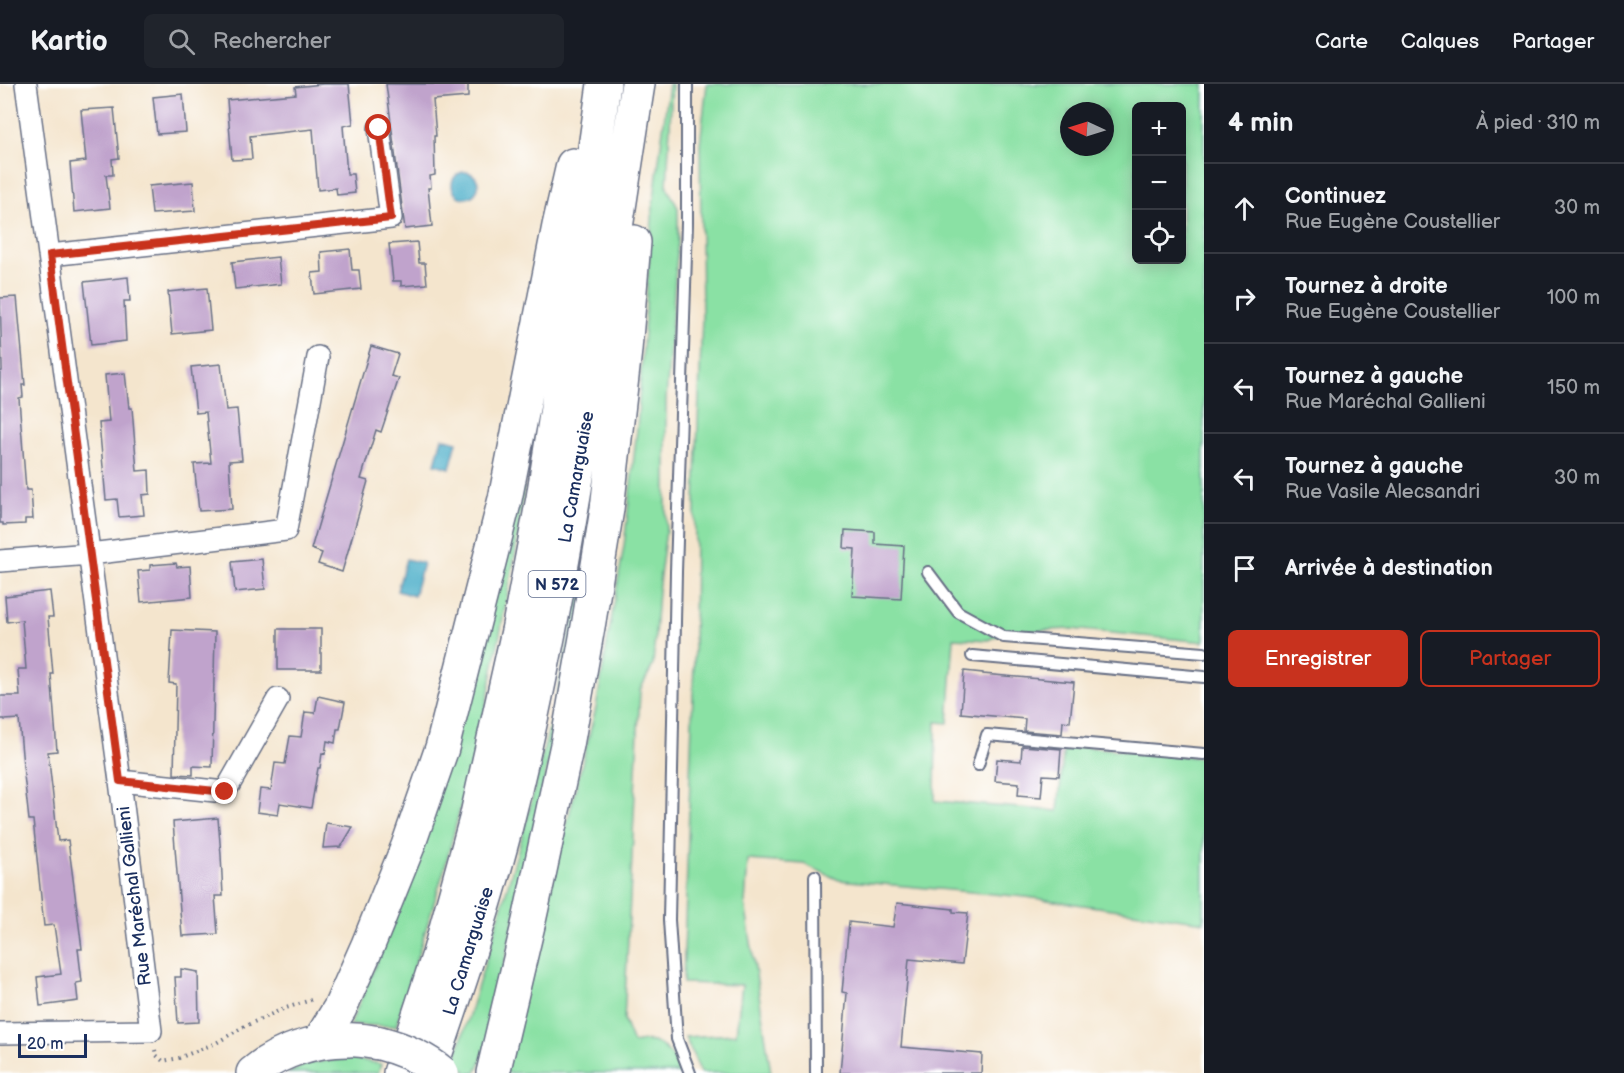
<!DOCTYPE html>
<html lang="fr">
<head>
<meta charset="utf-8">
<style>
  body { margin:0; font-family:"Balsamiq Sans",sans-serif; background:#20242c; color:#f1f3f6 }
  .controls { position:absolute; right:18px; top:18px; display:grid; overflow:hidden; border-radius:9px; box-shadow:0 3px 15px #0003 }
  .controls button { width:54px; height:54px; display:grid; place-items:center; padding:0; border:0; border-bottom:2px solid #363941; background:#171b24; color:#f1f3f6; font:30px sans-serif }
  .compass { position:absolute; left:1060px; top:18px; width:54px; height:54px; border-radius:50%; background:#171b24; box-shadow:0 3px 15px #0003; rotate:274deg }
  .scale { position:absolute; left:18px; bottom:15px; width:69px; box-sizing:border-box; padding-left:6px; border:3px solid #1b2f5e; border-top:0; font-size:16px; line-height:21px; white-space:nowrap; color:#1b2f5e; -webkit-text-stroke:4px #fff; paint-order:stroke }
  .stop { position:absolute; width:18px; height:18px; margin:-14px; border:4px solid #c8321e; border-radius:50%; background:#fff }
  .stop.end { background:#c8321e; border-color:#fff; box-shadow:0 2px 6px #0008 }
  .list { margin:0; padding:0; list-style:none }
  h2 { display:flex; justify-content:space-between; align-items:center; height:78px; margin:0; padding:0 24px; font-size:26px }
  h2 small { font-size:20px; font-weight:400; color:#9ea1a6 }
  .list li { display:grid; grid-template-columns:39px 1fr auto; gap:18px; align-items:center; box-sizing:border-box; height:90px; padding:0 24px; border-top:2px solid #363941 }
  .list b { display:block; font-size:22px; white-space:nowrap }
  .list p { margin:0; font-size:20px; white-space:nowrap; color:#9ea1a6 }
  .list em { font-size:20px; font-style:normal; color:#9ea1a6 }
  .actions { display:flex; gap:12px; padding:18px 24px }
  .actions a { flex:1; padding:14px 0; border:2px solid #c8321e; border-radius:9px; text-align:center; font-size:21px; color:#c8321e }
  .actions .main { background:#c8321e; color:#fff }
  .icon { flex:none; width:33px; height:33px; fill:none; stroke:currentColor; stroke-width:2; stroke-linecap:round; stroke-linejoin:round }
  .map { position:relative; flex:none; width:1204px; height:989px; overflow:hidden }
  header { display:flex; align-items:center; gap:36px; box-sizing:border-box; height:84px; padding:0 30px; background:#171b24; border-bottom:2px solid #363941 }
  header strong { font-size:28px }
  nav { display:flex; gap:33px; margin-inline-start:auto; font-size:21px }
  .search { width:420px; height:54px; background:#20242c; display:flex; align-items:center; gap:15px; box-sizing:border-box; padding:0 21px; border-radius:9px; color:#9ea1a6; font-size:22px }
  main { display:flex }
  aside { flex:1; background:#171b24 }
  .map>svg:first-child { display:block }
  .green { fill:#8ae1a4; stroke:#528881; stroke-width:1.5; fill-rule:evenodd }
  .water { fill:#48adc8; stroke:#326e93; stroke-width:1.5 }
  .building { fill:#c0a3cc }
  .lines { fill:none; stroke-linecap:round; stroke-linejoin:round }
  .lane-casing { stroke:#676f85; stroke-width:14 }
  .street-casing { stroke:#676f85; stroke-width:24 }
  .primary-casing { stroke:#676f85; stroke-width:36 }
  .highway-casing { stroke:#676f85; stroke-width:36 }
  .path { stroke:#676f85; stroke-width:4; stroke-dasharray:1.5 4.5; stroke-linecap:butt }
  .lane { stroke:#fff; stroke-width:10 }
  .street { stroke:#fff; stroke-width:21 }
  .primary { stroke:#fff; stroke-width:33 }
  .highway { stroke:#fff; stroke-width:33 }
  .primary-bridge-casing { stroke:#676f85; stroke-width:36; stroke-linecap:butt }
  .primary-bridge { stroke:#fff; stroke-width:33 }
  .route { stroke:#c8321e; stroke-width:8 }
  .labels { text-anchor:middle; stroke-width:6; stroke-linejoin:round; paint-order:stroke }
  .shield { fill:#fff; stroke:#5f6d8e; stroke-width:1.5 }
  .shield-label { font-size:16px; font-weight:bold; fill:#1b2f5e }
  .street-label { font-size:18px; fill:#1b2f5e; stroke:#fff }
</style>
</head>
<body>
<header>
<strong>Kartio</strong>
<div class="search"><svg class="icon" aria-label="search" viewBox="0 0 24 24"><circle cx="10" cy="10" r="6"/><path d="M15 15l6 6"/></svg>Rechercher</div>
<nav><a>Carte</a><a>Calques</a><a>Partager</a></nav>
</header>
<main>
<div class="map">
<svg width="1204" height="989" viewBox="0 0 1204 989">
  <rect width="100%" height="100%" fill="#fff"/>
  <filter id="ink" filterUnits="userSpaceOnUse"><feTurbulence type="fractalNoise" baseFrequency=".0167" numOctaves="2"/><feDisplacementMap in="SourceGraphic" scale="12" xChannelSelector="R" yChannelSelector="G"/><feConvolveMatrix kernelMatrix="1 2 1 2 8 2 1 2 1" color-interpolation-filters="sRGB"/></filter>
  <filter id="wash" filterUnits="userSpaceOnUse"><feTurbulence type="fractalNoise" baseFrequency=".008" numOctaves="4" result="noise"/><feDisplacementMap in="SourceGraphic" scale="24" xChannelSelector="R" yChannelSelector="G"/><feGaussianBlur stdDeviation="1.35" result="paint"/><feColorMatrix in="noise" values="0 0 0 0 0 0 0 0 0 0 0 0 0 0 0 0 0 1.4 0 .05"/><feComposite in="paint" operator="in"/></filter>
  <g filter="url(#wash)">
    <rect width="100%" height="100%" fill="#f4e5cd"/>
    <path class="green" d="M 669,0 L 672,0 L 667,103 L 678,124 L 678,156 L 666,316 L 666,446 L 658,507 L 653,581 L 640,606 L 624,937 L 633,959 C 637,958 643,957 647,957 C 664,958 676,975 682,989 L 504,989 L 596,624 L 624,462 L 637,345 L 653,121 Z
      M 707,0 L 1204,0 L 1204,558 L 1071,545 L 1006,548 L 988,556 L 954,554 L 948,639 L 936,638 L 935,717 L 1058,727 L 1064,661 L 1204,674 L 1204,838 L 1026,813 L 839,796 L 804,780 L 748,776 L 745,819 L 771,989 L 701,989 L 685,953 L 736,950 L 742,901 L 683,899 L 694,579 L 695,419 L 702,233 L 700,60 ZM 1136,22 L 1182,22 L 1182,176 L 1136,176 ZM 1069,27 L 1105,27 L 1105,63 L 1069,63 Z
      M 520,402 L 524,403 L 516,466 L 484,633 L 445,783 L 396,942 L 350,941 L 396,832 Z
      M 591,481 L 486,964 L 476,989 L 467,989 L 456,973 L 493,853 L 527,735 L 556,614 L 580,498 Z
      M 350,974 L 381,980 L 378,989 L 287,989 L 310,979 Z"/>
    <path class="water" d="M452 101a13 13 0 1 1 26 0a13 13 0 1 1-26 0Z
      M 442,354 L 457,358 L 450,384 L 435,380 Z
      M 406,475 L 423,479 L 414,512 L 397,507 Z"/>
    <g id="blocks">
      <path class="building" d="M 323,0 L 349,0 L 353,40 L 343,42 L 347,90 L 353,90 L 355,109 L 337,111 L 336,104 L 318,106 L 313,45 L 250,52 L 252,75 L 232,76 L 227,16 L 296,10 L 295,3 Z
        M 386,0 L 468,0 L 468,13 L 433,16 L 436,52 L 434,52 L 435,91 L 430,92 L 431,104 L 428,104 L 432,142 L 405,145 Z
        M 183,10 L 186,48 L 157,50 L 153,13 Z
        M 114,24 L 119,74 L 112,75 L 113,91 L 106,91 L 110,124 L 74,128 L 70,79 L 86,77 L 81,26 Z
        M 193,98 L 195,127 L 152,130 L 149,102 Z
        M 417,158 L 419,179 L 425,179 L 427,200 L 401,202 L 401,197 L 393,197 L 389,160 Z
        M 350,165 L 352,186 L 359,186 L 361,205 L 314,210 L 312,189 L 322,188 L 321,168 Z
        M 278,173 L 281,200 L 235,205 L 232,178 Z
        M 128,193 L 130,217 L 124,217 L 126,257 L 91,261 L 84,198 Z
        M 207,204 L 211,246 L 172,250 L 168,208 Z
        M 17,213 L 25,301 L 22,301 L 23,313 L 19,314 L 21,341 L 26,406 L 31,406 L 33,435 L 25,435 L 25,440 L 3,441 L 3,439 L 0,439 L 0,288 L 2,287 L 0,214 Z
        M 371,262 L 398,270 L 391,292 L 399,294 L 381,348 L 376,346 L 361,395 L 368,397 L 342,488 L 318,480 L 322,469 L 311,465 Z
        M 221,280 L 226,326 L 237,325 L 242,376 L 229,377 L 232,425 L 199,427 L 194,380 L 211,379 L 206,328 L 196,329 L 191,283 Z
        M 125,289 L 129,324 L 132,324 L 137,387 L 149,386 L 150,410 L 142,411 L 144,431 L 119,433 L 117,415 L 106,416 L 99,339 L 109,338 L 105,291 Z
        M 845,446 L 875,448 L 875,460 L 904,462 L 901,515 L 852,512 L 855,465 L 844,464 Z
        M 262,475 L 265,505 L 235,508 L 232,478 Z
        M 176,479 L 177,483 L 190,482 L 192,513 L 141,518 L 138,487 L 150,486 L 150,481 Z
        M 50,507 L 53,533 L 48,533 L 53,590 L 51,590 L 57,667 L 48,668 L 58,757 L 68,756 L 82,865 L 78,865 L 82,898 L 76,899 L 78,917 L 40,922 L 37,893 L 61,890 L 54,841 L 44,842 L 33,736 L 29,736 L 23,682 L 19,635 L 5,636 L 5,635 L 0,635 L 0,612 L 20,612 L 18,585 L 26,585 L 22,536 L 7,538 L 5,512 Z
        M 278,545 L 321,545 L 321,586 L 278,586 Z
        M 172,546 L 215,548 L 212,683 L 193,682 L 193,691 L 174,690 L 176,600 L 169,599 Z
        M 964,587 L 983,589 L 983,590 L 1074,598 L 1070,638 L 1063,637 L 1062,650 L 1024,647 L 1025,635 L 961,629 Z
        M 318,612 L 345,618 L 340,645 L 337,645 L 335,659 L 327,657 L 325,670 L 322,669 L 320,684 L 318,684 L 311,724 L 280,719 L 278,731 L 257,728 L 260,705 L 271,706 L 275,679 L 285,680 L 290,652 L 301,653 L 305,628 L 315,629 Z
        M 1022,662 L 1061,665 L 1059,692 L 1043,691 L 1041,713 L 1018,711 L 1019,699 L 995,697 L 997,675 L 1021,677 Z
        M 218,734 L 221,771 L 223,812 L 215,812 L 218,850 L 182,852 L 173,738 Z
        M 326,739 L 353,743 L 341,763 L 323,764 Z
        M 897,819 L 953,825 L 953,828 L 968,829 L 962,880 L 909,875 L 901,963 L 982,970 L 981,989 L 840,989 L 847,909 L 842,908 L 849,838 L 893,843 Z
        M 181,885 L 198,888 L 199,938 L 178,939 L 175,893 L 181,893 Z"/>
    </g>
  </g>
  <g filter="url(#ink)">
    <use href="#blocks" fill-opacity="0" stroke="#676f85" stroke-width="1.5"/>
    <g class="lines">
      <g class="lane-casing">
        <path id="lane" d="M 687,0 L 687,139 L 676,488 L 669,836 L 677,955 L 690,989
          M 928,488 L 958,528 L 1004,553 L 1204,569
          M 972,572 L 1204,593
          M 978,681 L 987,651 L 1204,670
          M 815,792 L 816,989"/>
      </g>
      <g class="street-casing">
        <path id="street" d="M 50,171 L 391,134 L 379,44
          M 0,477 L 90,470 L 286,446 L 318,273
          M 120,697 L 225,708 L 278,615
          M 0,949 L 151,947 L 120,697 L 26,0"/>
      </g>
      <g class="primary-casing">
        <path id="primary" d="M 253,989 C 278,967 315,956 348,956 C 359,955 370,958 380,959"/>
      </g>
      <g class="highway-casing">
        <path id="highway" d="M 319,958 L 340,924 L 368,861 L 408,762 L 442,664 L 505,415 L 559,142 L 573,81
          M 400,989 L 439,870 L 476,735 L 518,547 L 543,414 L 568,254 L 604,0
          M 429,989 C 456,909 484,828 505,746 C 567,502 599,248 638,0
          M 493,989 L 529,837 L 567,661 L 589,537 L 607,425 L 625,266 L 634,158"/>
      </g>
      <path class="path" d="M 155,966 L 156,971 L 163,977 L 179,974 L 216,959 L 243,943 L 283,925 L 311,916"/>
      <use href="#lane" class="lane"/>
      <use href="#street" class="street"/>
      <use href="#primary" class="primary"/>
      <use href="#highway" class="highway"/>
      <g class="primary-bridge-casing">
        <path id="primary-bridge" d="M 380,959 C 403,965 424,974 442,989"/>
      </g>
      <use href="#primary-bridge" class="primary-bridge"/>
    </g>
  </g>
  <g class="lines" filter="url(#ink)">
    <path class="route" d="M 225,708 L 120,697 L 50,171 L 391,134 L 379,44"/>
  </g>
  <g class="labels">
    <rect class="shield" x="528.5" y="487" width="57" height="26" rx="4.5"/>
    <g class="shield-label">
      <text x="557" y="506">N 572</text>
    </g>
    <g class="street-label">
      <text transform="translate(576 393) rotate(-80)" y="6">La Camarguaise</text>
      <text transform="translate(134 812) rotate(-97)" y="6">Rue Maréchal Gallieni</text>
      <text transform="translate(468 867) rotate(-73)" y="6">La Camarguaise</text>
    </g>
  </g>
</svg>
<div class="controls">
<button>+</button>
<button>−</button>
<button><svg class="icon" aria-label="locate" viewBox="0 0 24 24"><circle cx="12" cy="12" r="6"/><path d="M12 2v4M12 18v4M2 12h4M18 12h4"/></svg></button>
</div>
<svg class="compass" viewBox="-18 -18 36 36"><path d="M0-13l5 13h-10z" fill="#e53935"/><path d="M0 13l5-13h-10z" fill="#9ea1a6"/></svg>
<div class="scale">20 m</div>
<div class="stop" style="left:379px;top:44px"></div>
<div class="stop end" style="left:225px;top:708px"></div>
</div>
<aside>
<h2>4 min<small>À pied · 310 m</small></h2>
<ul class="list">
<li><svg class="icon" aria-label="ahead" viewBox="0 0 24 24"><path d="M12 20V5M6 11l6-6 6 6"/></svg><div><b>Continuez</b><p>Rue Eugène Coustellier</p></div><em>30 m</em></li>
<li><svg class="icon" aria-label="right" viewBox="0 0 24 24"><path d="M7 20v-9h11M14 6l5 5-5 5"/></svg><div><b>Tournez à droite</b><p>Rue Eugène Coustellier</p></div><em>100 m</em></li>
<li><svg class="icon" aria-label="left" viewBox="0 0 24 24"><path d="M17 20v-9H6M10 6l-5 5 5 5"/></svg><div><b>Tournez à gauche</b><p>Rue Maréchal Gallieni</p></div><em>150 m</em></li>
<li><svg class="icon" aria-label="left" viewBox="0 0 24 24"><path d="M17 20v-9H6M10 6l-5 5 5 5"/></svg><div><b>Tournez à gauche</b><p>Rue Vasile Alecsandri</p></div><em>30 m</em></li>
<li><svg class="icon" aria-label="arrive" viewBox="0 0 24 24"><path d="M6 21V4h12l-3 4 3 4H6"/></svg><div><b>Arrivée à destination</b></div></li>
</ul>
<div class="actions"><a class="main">Enregistrer</a><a>Partager</a></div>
</aside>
</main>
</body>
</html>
